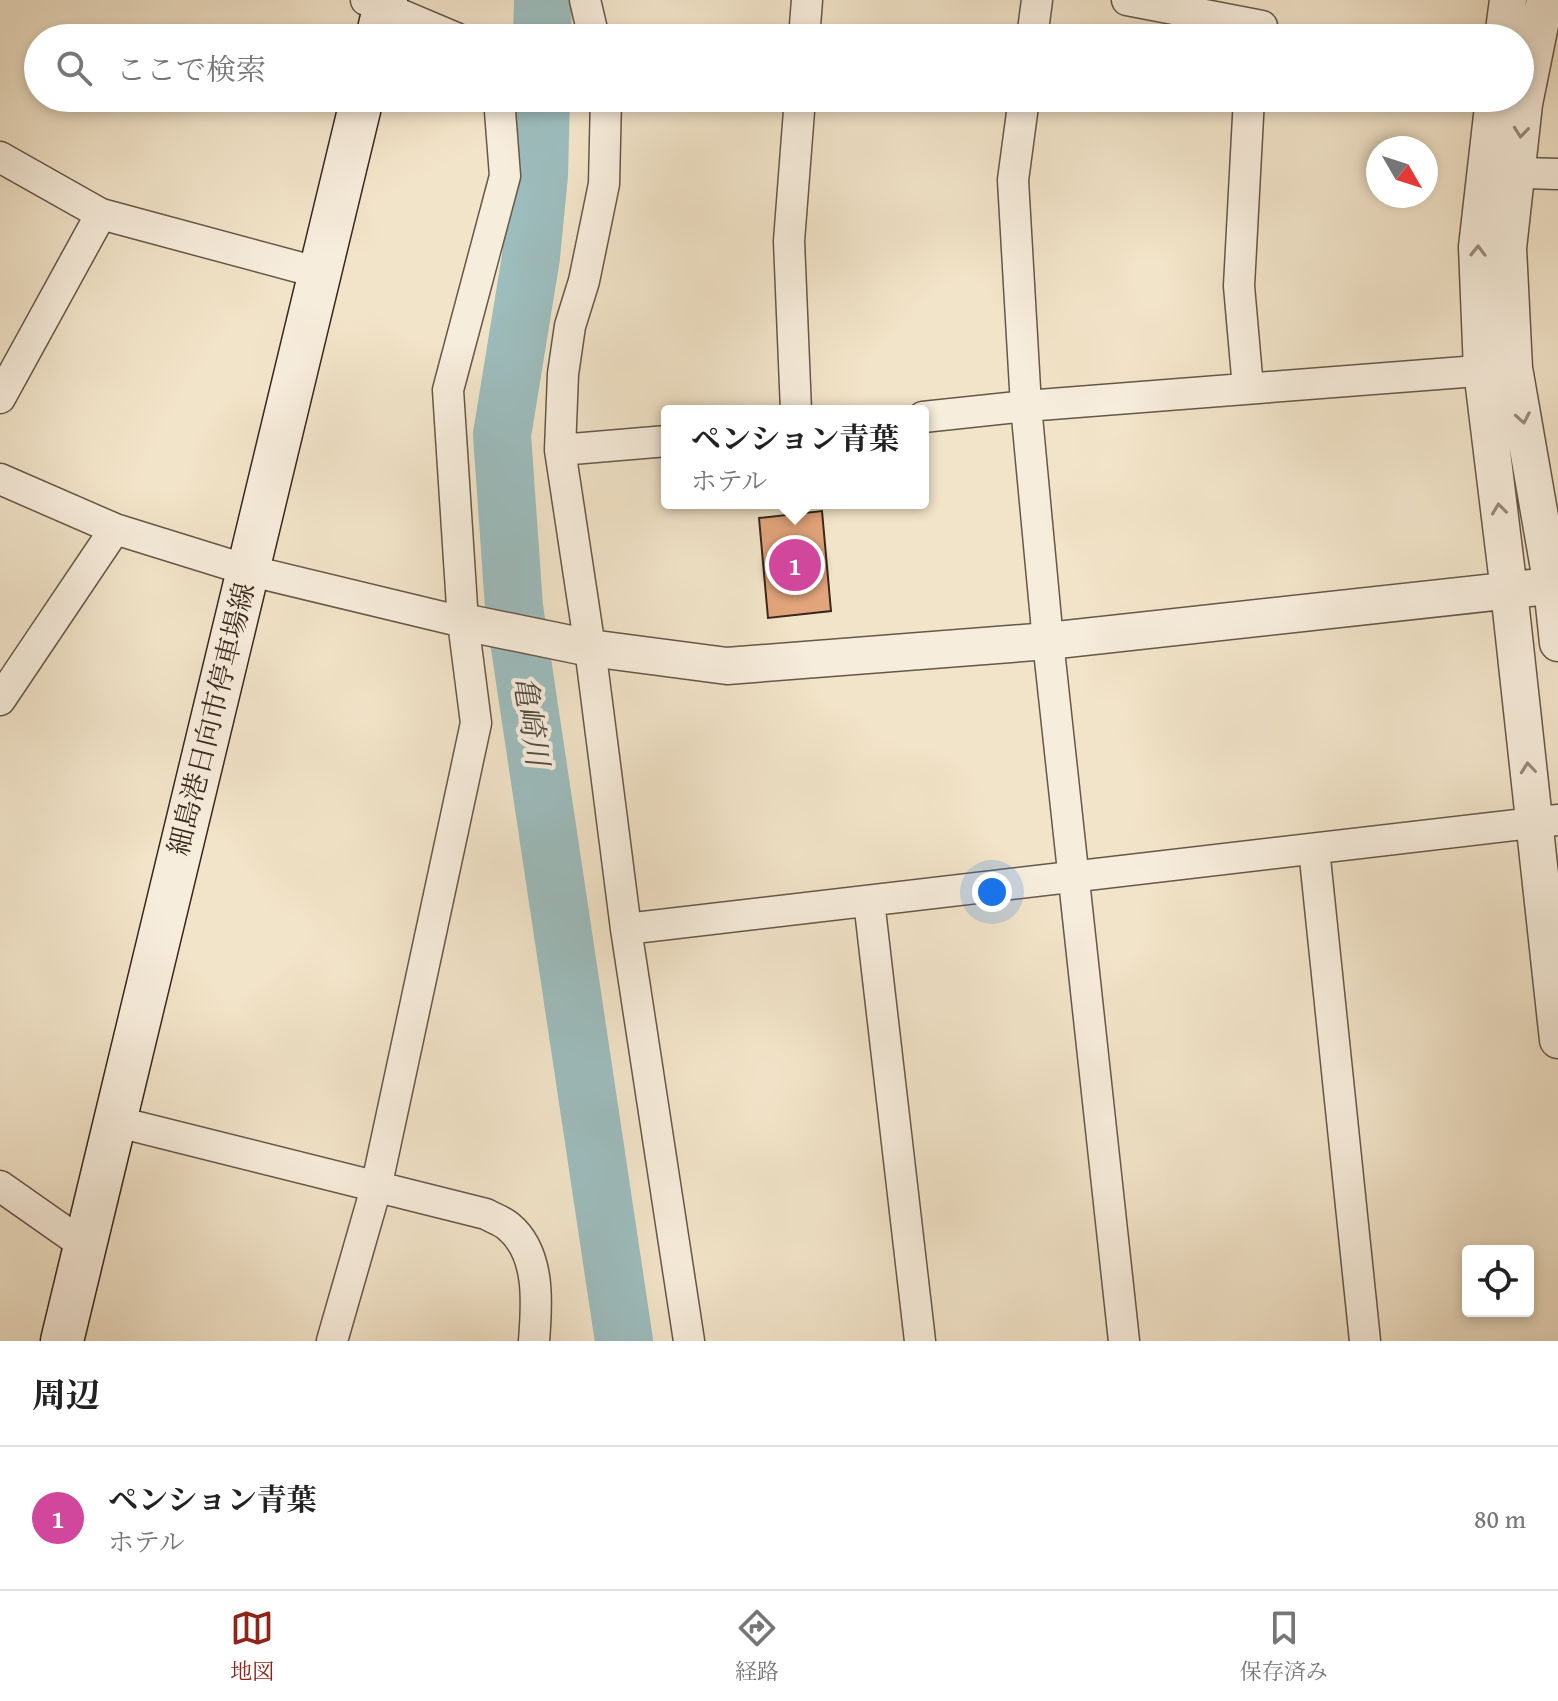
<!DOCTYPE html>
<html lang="ja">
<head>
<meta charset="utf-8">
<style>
  body { margin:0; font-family:"Gentium Book Plus","Noto Serif JP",serif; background:#f2f2f2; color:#222 }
  .controls { position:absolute; right:24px; bottom:24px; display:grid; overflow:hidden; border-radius:8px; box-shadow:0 4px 12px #0003 }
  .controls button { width:72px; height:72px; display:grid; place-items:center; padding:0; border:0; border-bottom:2px solid #e0e0e0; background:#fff; color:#222; font:40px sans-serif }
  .compass { position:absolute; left:1366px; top:136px; width:72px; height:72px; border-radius:50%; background:#fff; box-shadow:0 4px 12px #0003; rotate:129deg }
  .you { position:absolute; left:992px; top:892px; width:28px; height:28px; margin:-20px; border:6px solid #fff; border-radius:50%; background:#1a73e8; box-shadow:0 0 0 12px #1a73e833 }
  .badge { display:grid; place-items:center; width:52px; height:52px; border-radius:50%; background:#8f2418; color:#fff; font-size:26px; font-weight:700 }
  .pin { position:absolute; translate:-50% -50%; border:4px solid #fff; box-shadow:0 2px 8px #0006 }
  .popup { position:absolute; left:661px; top:405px; width:268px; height:104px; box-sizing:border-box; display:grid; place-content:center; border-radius:8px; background:#fff; filter:drop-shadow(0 2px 6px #0005); font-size:26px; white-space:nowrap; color:#767676 }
  .popup b { font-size:30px; color:#222 }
  .popup::after { content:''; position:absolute; left:50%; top:100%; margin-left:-16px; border:16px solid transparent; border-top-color:#fff }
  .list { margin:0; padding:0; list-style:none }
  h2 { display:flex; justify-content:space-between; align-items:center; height:104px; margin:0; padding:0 32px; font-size:34px }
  h2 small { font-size:26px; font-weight:400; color:#767676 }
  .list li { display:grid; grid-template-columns:52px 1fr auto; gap:24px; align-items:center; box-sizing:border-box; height:144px; padding:0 32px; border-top:2px solid #e0e0e0 }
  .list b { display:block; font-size:30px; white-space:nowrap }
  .list p { margin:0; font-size:26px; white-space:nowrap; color:#767676 }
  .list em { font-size:26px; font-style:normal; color:#767676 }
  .icon { flex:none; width:44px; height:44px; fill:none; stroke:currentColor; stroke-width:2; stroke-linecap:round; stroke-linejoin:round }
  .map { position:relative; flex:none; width:1558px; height:1341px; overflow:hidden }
  .search { position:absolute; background:#fff; box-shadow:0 4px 12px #0003; left:24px; right:24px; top:24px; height:88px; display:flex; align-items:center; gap:20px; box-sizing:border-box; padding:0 28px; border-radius:44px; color:#767676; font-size:30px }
  .sheet { height:248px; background:#fff }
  nav { display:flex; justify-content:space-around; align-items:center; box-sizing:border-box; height:112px; border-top:2px solid #e0e0e0; background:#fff; font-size:22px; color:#767676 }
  nav a { display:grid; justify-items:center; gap:4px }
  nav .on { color:#8f2418 }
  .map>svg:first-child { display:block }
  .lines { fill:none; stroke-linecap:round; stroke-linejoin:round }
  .river { stroke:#9dbdbe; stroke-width:58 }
  .building { fill:#e2a47b; stroke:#38281d; stroke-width:2 }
  .minor-casing { stroke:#665748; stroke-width:33 }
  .tertiary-casing { stroke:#665748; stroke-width:39 }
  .secondary-casing { stroke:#38281d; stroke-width:45 }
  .minor { stroke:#f7eddc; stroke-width:30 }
  .tertiary { stroke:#f7eddc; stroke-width:36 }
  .secondary { stroke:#f7eddc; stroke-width:42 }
  .oneway { stroke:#988a7c }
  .labels { text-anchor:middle; stroke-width:8; stroke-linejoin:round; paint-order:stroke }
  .street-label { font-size:28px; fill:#38281d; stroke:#f7eddc }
  .water-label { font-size:30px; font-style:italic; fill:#514d45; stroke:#f7eddc }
</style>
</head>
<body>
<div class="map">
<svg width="1558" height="1341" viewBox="0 0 1558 1341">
  <rect width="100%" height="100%" fill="#f2e4c9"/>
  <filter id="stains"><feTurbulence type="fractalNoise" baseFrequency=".0025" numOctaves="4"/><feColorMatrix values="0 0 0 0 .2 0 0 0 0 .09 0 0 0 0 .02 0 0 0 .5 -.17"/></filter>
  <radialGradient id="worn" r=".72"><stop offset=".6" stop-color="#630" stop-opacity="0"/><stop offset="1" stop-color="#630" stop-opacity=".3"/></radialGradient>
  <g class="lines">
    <path class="river" d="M 542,38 L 543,0
      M 541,98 L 539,175 L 531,257 L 502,435 L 514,607 L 624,1341"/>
  </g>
  <path class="building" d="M 822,511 L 831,611 L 768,618 L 759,518 Z"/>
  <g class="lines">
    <g class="minor-casing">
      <path id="minor" d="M 366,0 L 456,38
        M 585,0 L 594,38
        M 1127,0 L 1262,26
        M 804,38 L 807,0
        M 1032,38 L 1037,0
        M 606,98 L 604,184 L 584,281 L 570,326 L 563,374 L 560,450 L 590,648 L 626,929 L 689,1341
        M 1024,98 L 1013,180 L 1026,406 L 1048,641 L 1124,1341
        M 0,157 L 101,214 L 320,273
        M 1496,172 L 1558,174
        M 1248,388 L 1239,286 L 1249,98
        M 0,398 L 101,214
        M 796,411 L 789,241 L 800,98
        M 923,417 L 1026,406 L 1503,369
        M 560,450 L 667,441
        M 0,479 L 115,529 L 247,570 L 463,622
        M 0,700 L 115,529
        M 1314,849 L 1365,1341
        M 869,901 L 920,1341
        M 626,929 L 1558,820
        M 114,1121 L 486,1214 C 493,1218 502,1221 508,1226 C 541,1253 537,1304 534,1341
        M 0,1186 L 84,1245
        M 332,1341 L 376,1188 L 476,723 L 463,622 L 448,390 L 505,176 L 499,98"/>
    </g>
    <g class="tertiary-casing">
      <path id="tertiary" d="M 1545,0 L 1524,104 L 1508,248 L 1514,368 L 1552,586 L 1558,643
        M 1503,38 L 1508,0
        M 1494,98 L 1477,247 L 1482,370 L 1509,591 L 1558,1040
        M 463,622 L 590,648 L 727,666 L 1048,641 L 1558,585"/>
    </g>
    <g class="secondary-casing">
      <path id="secondary" d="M 377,38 L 386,0
        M 62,1341 L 362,98"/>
    </g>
    <use href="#minor" class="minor"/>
    <use href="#tertiary" class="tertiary"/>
    <use href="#secondary" class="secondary"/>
  </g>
  <defs><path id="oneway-chevron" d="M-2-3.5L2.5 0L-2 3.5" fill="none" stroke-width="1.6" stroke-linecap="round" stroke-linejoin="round" transform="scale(2)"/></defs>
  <g class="oneway">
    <use href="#oneway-chevron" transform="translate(1521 132) rotate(96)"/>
    <use href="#oneway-chevron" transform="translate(1478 251) rotate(-89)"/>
    <use href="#oneway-chevron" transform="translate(1523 418) rotate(80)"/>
    <use href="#oneway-chevron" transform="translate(1499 509) rotate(-97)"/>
    <use href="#oneway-chevron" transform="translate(1528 768) rotate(-96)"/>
  </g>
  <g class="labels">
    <g class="street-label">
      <text transform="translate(211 719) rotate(-76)" y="10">細島港日向市停車場線</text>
    </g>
    <g class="water-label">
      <text transform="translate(531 721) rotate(81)" y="10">亀崎川</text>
    </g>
  </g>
  <rect width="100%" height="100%" filter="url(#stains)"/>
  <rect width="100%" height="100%" fill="url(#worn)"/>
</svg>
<div class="controls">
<button><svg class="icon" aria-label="locate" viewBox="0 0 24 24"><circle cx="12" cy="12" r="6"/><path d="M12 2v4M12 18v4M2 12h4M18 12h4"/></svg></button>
</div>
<svg class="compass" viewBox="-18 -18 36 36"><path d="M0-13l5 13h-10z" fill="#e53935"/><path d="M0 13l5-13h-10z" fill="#767676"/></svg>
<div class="you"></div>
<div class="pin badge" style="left:795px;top:565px;background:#d1479c">1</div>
<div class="popup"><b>ペンション青葉</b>ホテル</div>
<div class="search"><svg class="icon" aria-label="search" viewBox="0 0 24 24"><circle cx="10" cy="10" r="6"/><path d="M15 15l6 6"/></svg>ここで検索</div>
</div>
<section class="sheet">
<h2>周辺<small></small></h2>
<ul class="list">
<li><span class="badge" style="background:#d1479c">1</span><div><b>ペンション青葉</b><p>ホテル</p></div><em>80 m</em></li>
</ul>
</section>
<nav>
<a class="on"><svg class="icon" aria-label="map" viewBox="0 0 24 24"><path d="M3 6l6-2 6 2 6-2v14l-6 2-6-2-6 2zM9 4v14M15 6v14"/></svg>地図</a>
<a><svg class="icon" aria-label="directions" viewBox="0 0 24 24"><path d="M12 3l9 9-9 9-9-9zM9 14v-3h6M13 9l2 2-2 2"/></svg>経路</a>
<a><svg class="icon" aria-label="saved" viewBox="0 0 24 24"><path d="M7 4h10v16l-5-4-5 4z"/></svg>保存済み</a>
</nav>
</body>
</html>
